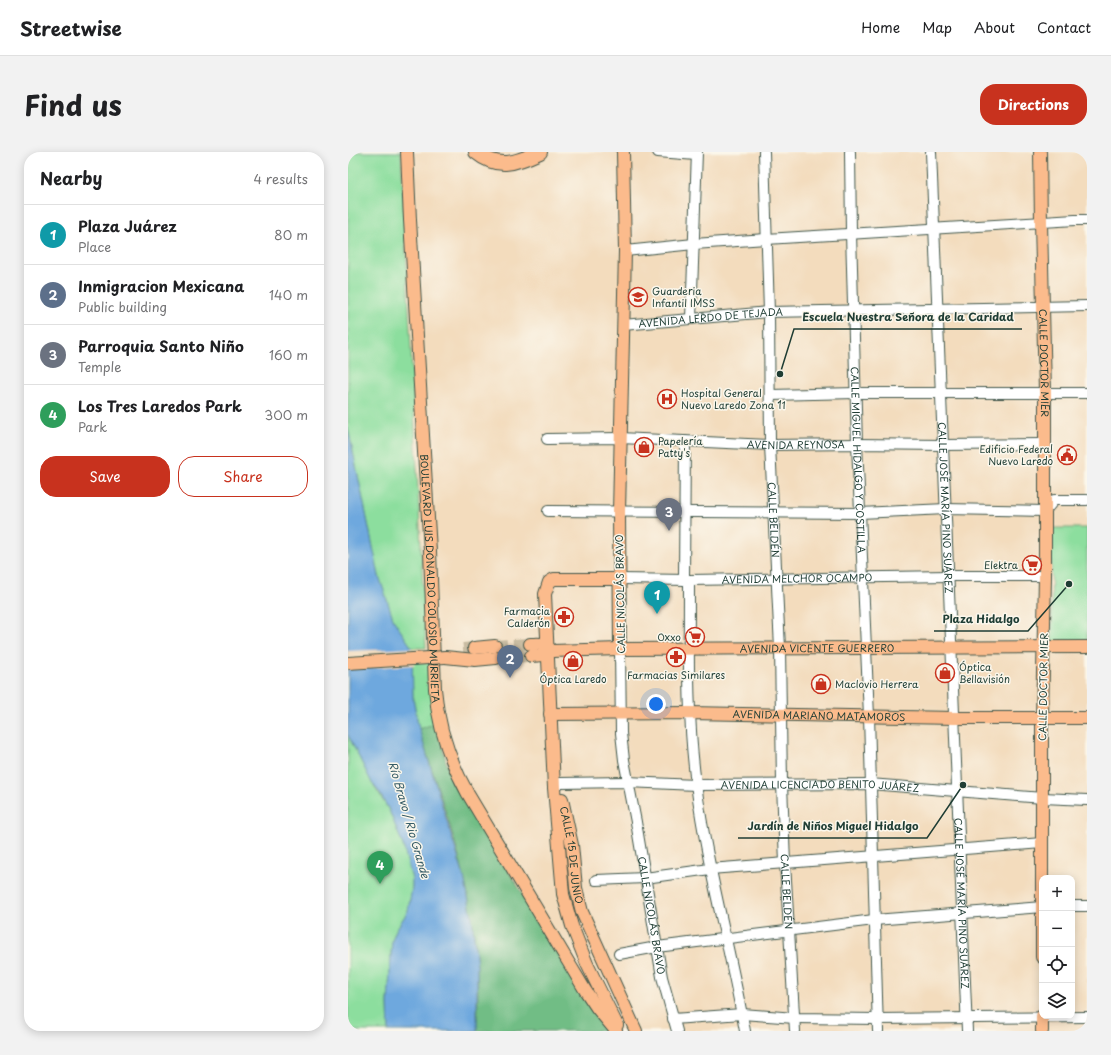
<!DOCTYPE html>
<html lang="en">
<head>
<meta charset="utf-8">
<style>
  body { margin:0; font-family:"Playpen Sans",sans-serif; background:#f2f2f2; color:#202124 }
  .controls { position:absolute; right:12px; bottom:12px; display:grid; overflow:hidden; border-radius:8px; box-shadow:0 2px 10px #0003 }
  .controls button { width:36px; height:36px; display:grid; place-items:center; padding:0; border:0; border-bottom:1px solid #e0e0e0; background:#fff; color:#202124; font:20px sans-serif }
  .you { position:absolute; left:308px; top:552px; width:14px; height:14px; margin:-10px; border:3px solid #fff; border-radius:50%; background:#1a73e8; box-shadow:0 0 0 6px #1a73e833 }
  .badge { display:grid; place-items:center; width:26px; height:26px; border-radius:50%; background:#c8321e; color:#fff; font-size:13px; font-weight:700 }
  .pin { position:absolute; translate:-50% -33px; filter:drop-shadow(0 1px 2px #0008) }
  .pin::after { content:''; position:absolute; top:21px; width:14px; height:12px; background:inherit; clip-path:polygon(0 0,100% 0,50% 100%) }
  .list { margin:0; padding:0; list-style:none }
  h2 { display:flex; justify-content:space-between; align-items:center; height:52px; margin:0; padding:0 16px; font-size:17px }
  h2 small { font-size:13px; font-weight:400; color:#757577 }
  .list li { display:grid; grid-template-columns:26px 1fr auto; gap:12px; align-items:center; box-sizing:border-box; height:60px; padding:0 16px; border-top:1px solid #e0e0e0 }
  .list b { display:block; font-size:15px; white-space:nowrap }
  .list p { margin:0; font-size:13px; white-space:nowrap; color:#757577 }
  .list em { font-size:13px; font-style:normal; color:#757577 }
  .actions { display:flex; gap:8px; padding:12px 16px }
  .actions a { flex:1; padding:9px 0; border:1px solid #c8321e; border-radius:16px; text-align:center; font-size:14px; color:#c8321e }
  .actions .main { background:#c8321e; color:#fff }
  .icon { flex:none; width:22px; height:22px; fill:none; stroke:currentColor; stroke-width:2; stroke-linecap:round; stroke-linejoin:round }
  .map { position:relative; flex:none; width:739px; height:879px; overflow:hidden; border-radius:16px }
  header { display:flex; align-items:center; gap:24px; box-sizing:border-box; height:56px; padding:0 20px; background:#fff; border-bottom:1px solid #e0e0e0 }
  header strong { font-size:19px }
  nav { display:flex; gap:22px; margin-inline-start:auto; font-size:14px }
  .intro { display:flex; align-items:center; justify-content:space-between; box-sizing:border-box; height:96px; padding:0 24px }
  h1 { margin:0; font-size:28px }
  .button { padding:10px 18px; border-radius:16px; background:#c8321e; color:#fff; font-size:14px; font-weight:700 }
  main { display:flex; gap:24px; padding:0 24px }
  aside { flex:1; background:#fff; border-radius:16px; box-shadow:0 2px 10px #0003 }
  .map>svg:first-child { display:block }
  .green { fill:#8cde9e; stroke:#568e69 }
  .forest { fill:#71bd85; stroke:#487d5c }
  .water { fill:#6ea8de; stroke:#467289 }
  .pier { fill:#f3dcbd }
  .lines { fill:none; stroke-linecap:round; stroke-linejoin:round }
  .major-tunnel { stroke:#c9bca2; stroke-width:12; stroke-dasharray:12 6; stroke-linecap:butt }
  .minor-casing { stroke:#3f5549; stroke-width:12 }
  .major-casing { stroke:#3f5549; stroke-width:14 }
  .highway-casing { stroke:#3f5549; stroke-width:16 }
  .minor { stroke:#fff; stroke-width:10 }
  .major { stroke:#fbbb8c; stroke-width:12 }
  .highway { stroke:#fbbb8c; stroke-width:14 }
  .major-bridge-casing { stroke:#3f5549; stroke-width:14; stroke-linecap:butt }
  .major-bridge { stroke:#fbbb8c; stroke-width:12 }
  .labels { text-anchor:middle; stroke-width:3; stroke-linejoin:round; paint-order:stroke }
  .poi-label { font-size:10px; fill:#1f3d34; stroke:#fbf7ec; text-anchor:start }
  .street-label { font-size:10px; fill:#1f3d34; stroke:#fbf7ec }
  .water-label { font-size:11px; font-style:italic; fill:#375d67; stroke:#fbf7ec }
  .leader { fill:none; stroke:#1f3d34; stroke-width:1.5 }
  .callout-dot { fill:#1f3d34; stroke:#fbf7ec; stroke-width:1.5 }
  .callout-label { font-size:11px; text-anchor:middle; font-weight:bold; fill:#1f3d34; stroke:#fbf7ec; stroke-width:3; stroke-linejoin:round; paint-order:stroke }
</style>
</head>
<body>
<header>
<strong>Streetwise</strong>
<nav><a>Home</a><a>Map</a><a>About</a><a>Contact</a></nav>
</header>
<div class="intro"><h1>Find us</h1><a class="button">Directions</a></div>
<main>
<aside>
<h2>Nearby<small>4 results</small></h2>
<ul class="list">
<li><span class="badge" style="background:#0f9aa8">1</span><div><b>Plaza Juárez</b><p>Place</p></div><em>80 m</em></li>
<li><span class="badge" style="background:#5c6f8a">2</span><div><b>Inmigracion Mexicana</b><p>Public building</p></div><em>140 m</em></li>
<li><span class="badge" style="background:#6b7280">3</span><div><b>Parroquia Santo Niño</b><p>Temple</p></div><em>160 m</em></li>
<li><span class="badge" style="background:#2e9e5b">4</span><div><b>Los Tres Laredos Park</b><p>Park</p></div><em>300 m</em></li>
</ul>
<div class="actions"><a class="main">Save</a><a>Share</a></div>
</aside>
<div class="map">
<svg width="739" height="879" viewBox="0 0 739 879">
  <rect width="100%" height="100%" fill="#fbf7ec"/>
  <filter id="ink" filterUnits="userSpaceOnUse"><feTurbulence type="fractalNoise" baseFrequency=".025" numOctaves="2"/><feDisplacementMap in="SourceGraphic" scale="8" xChannelSelector="R" yChannelSelector="G"/><feConvolveMatrix kernelMatrix="1 2 1 2 8 2 1 2 1" color-interpolation-filters="sRGB"/></filter>
  <filter id="wash" filterUnits="userSpaceOnUse"><feTurbulence type="fractalNoise" baseFrequency=".012" numOctaves="4" result="noise"/><feDisplacementMap in="SourceGraphic" scale="16" xChannelSelector="R" yChannelSelector="G"/><feGaussianBlur stdDeviation="0.9" result="paint"/><feColorMatrix in="noise" values="0 0 0 0 0 0 0 0 0 0 0 0 0 0 0 0 0 1.4 0 .05"/><feComposite in="paint" operator="in"/></filter>
  <g filter="url(#wash)">
    <rect width="100%" height="100%" fill="#f3dcbd"/>
    <path class="green" d="M 0,0 L 53,0 L 78,496 L 64,496 L 46,469 L 31,424 L 0,276 Z
      M 703,376 L 739,376 L 739,489 L 704,489 Z
      M 84,500 L 89,571 L 71,577 L 65,546 L 64,520 L 65,501 Z
      M 0,583 L 24,631 L 41,658 L 55,693 L 64,727 L 64,736 L 60,759 L 48,778 L 44,788 L 40,851 L 41,879 L 0,879 Z"/>
    <path class="forest" d="M 89,571 L 101,622 L 259,879 L 129,879 C 132,828 128,775 116,725 C 104,675 86,626 71,577 Z"/>
    <path class="water" d="M 0,276 L 31,424 L 46,469 L 64,496 L 65,546 L 71,577 L 116,725 L 124,765 L 129,814 L 129,879 L 41,879 L 40,851 L 44,788 L 48,778 L 60,759 L 64,736 L 64,727 L 55,693 L 41,658 L 31,640 L 24,631 L 0,583 Z"/>
    <path class="pier" d="M 66,496 L 66,513 L 0,517 L 0,499 Z"/>
  </g>
  <g filter="url(#ink)">
    <g class="lines">
      <path class="major-tunnel" d="M 147,494 L 182,492
        M 115,497 L 126,496
        M 148,506 L 183,504"/>
      <g class="minor-casing">
        <g id="minor">
          <path d="M 310,0 L 348,3"/>
          <path id="s1" d="M 416,0 L 421,160 L 422,293 L 432,496 L 434,632 L 437,711 L 447,879"/>
          <path id="s2" d="M 502,0 L 503,81 L 509,292 L 521,564 L 530,879"/>
          <path id="s3" d="M 583,0 L 619,879"/>
          <path d="M 277,99 L 346,92 L 418,87 L 727,68 L 739,68"/>
          <path d="M 343,167 L 349,0"/>
          <path id="s4" d="M 275,173 L 421,160 L 739,154"/>
          <path d="M 422,243 L 508,241 L 739,241"/>
          <path id="s5" d="M 199,287 L 272,286 L 422,293 L 509,292 L 595,293 L 697,292"/>
          <path d="M 200,359 L 512,361 L 598,357 L 697,359 L 706,348 L 739,348"/>
          <path id="s6" d="M 272,427 L 341,428 L 601,424 L 697,424"/>
          <path d="M 336,428 L 337,289"/>
          <path d="M 341,428 C 341,497 339,564 348,632 C 359,715 382,796 397,879"/>
          <path id="s7" d="M 272,497 L 273,581 L 276,608 L 288,670 L 314,825 L 329,879"/>
          <path id="s8" d="M 206,636 L 212,631 L 279,630 L 348,633 L 522,632 L 695,646 L 739,648"/>
          <path d="M 248,728 L 297,726 L 362,717 L 694,691"/>
          <path d="M 724,754 L 739,754"/>
          <path d="M 271,802 L 309,795 L 526,768 L 694,755"/>
          <path d="M 325,867 L 394,862 L 447,866 L 529,867 L 739,865"/>
        </g>
      </g>
      <g class="major-casing">
        <g id="major">
          <path id="s9" d="M 59,0 L 62,68 L 82,399 L 87,537 C 90,575 101,608 120,642 L 237,838 L 249,856 L 268,879"/>
          <path id="s10" d="M 692,0 L 693,70 L 697,240 L 697,424 L 694,567 L 694,805"/>
          <path d="M 182,492 C 193,492 196,490 204,499"/>
          <path d="M 126,496 L 147,494"/>
          <path d="M 272,497 L 271,360 L 277,99 L 275,0"/>
          <path id="s11" d="M 183,504 L 196,503 L 204,499 L 272,497 L 739,495"/>
          <path d="M 97,505 L 127,508 L 148,506"/>
          <path id="s12" d="M 202,562 L 341,561 L 607,566 L 739,566"/>
          <path id="s13" d="M 214,647 L 224,693 L 228,736 L 234,760 L 288,879"/>
          <path d="M 694,864 L 694,879"/>
          <path d="M 269,873 L 239,812 L 224,774 L 215,742 L 206,636 L 197,442 L 201,430 L 206,427 L 272,427"/>
        </g>
      </g>
      <g class="highway-casing">
        <path id="highway" d="M 128,0 C 150,18 168,11 192,0"/>
      </g>
      <use href="#minor" class="minor"/>
      <use href="#major" class="major"/>
      <use href="#highway" class="highway"/>
      <g class="major-bridge-casing">
        <path id="major-bridge" d="M 0,511 L 97,505"/>
      </g>
      <use href="#major-bridge" class="major-bridge"/>
    </g>
  </g>
  <defs>
    <g id="school-ring" transform="scale(1)"><circle r="9.5" fill="#fbf7ec" stroke="#c8321e" stroke-width="1.5"/><path d="M0-5L7-2L0 1L-7-2ZM-4 1L0 2.5L4 1V4Q0 6-4 4Z" fill="#c8321e"/></g>
    <g id="hospital-ring" transform="scale(1)"><circle r="9.5" fill="#fbf7ec" stroke="#c8321e" stroke-width="1.5"/><path d="M-5-5h3v3.5h4V-5h3V5h-3V1.5h-4V5h-3Z" fill="#c8321e"/></g>
    <g id="shop-ring" transform="scale(1)"><circle r="9.5" fill="#fbf7ec" stroke="#c8321e" stroke-width="1.5"/><path d="M-5-2.5h2.3a2.7 3.5 0 0 1 5.4 0H5L5.5 6h-11ZM-1.5-2.5h3a1.5 2.3 0 0 0-3 0Z" fill="#c8321e"/></g>
    <g id="civic-ring" transform="scale(1)"><circle r="9.5" fill="#fbf7ec" stroke="#c8321e" stroke-width="1.5"/><path d="M-.6-6.5H3V-4.5H.6V-3L4-1V1h2V6H-6V1h2V-1L-.6-3ZM-1.2 2.5V6h2.4V2.5Z" fill="#c8321e"/></g>
    <g id="supermarket-ring" transform="scale(1)"><circle r="9.5" fill="#fbf7ec" stroke="#c8321e" stroke-width="1.5"/><path d="M-6-5.5h2.5l.6 2H6L4.5 2H-2.5L-4.4-4H-6ZM-1.5 3.2a1.3 1.3 0 1 0 .1 0ZM3 3.2a1.3 1.3 0 1 0 .1 0Z" fill="#c8321e"/></g>
    <g id="pharmacy-ring" transform="scale(1)"><circle r="9.5" fill="#fbf7ec" stroke="#c8321e" stroke-width="1.5"/><path d="M-2-6h4v4h4v4h-4v4h-4v-4h-4v-4h4Z" fill="#c8321e"/></g>
  </defs>
  <g fill-rule="evenodd">
    <use href="#school-ring" x="290" y="145"/>
    <use href="#hospital-ring" x="319" y="247"/>
    <use href="#shop-ring" x="296" y="295"/>
    <use href="#civic-ring" x="719" y="303"/>
    <use href="#supermarket-ring" x="684" y="413"/>
    <use href="#pharmacy-ring" x="216" y="465"/>
    <use href="#supermarket-ring" x="347" y="485"/>
    <use href="#pharmacy-ring" x="328" y="505"/>
    <use href="#shop-ring" x="225" y="509"/>
    <use href="#shop-ring" x="597" y="521"/>
    <use href="#shop-ring" x="473" y="532"/>
  </g>
  <g class="labels">
    <g class="poi-label">
      <text x="304" y="143">Guarderia<tspan x="304" dy="12">Infantil IMSS</tspan></text>
      <text x="333" y="245">Hospital General<tspan x="333" dy="12">Nuevo Laredo Zona 11</tspan></text>
      <text x="310" y="293">Papelería<tspan x="310" dy="12">Patty's</tspan></text>
      <text x="705" y="301" text-anchor="end">Edificio Federal<tspan x="705" dy="12">Nuevo Laredo</tspan></text>
      <text x="670" y="417" text-anchor="end">Elektra</text>
      <text x="202" y="463" text-anchor="end">Farmacia<tspan x="202" dy="12">Calderón</tspan></text>
      <text x="333" y="489" text-anchor="end">Oxxo</text>
      <text x="611" y="519">Óptica<tspan x="611" dy="12">Bellavisión</tspan></text>
      <text x="328" y="527" text-anchor="middle">Farmacias Similares</text>
      <text x="225" y="531" text-anchor="middle">Óptica Laredo</text>
      <text x="487" y="536">Maclovio Herrera</text>
    </g>
    <g class="street-label">
      <text dy="4" stroke="none"><textPath href="#s4" startOffset="88">AVENIDA LERDO DE TEJADA</textPath></text>
      <text dy="4" stroke="none"><textPath href="#s10" startOffset="211">CALLE DOCTOR MIER</textPath></text>
      <text dy="4" stroke="none"><textPath href="#s5" startOffset="249">AVENIDA REYNOSA</textPath></text>
      <text dy="4" stroke="none"><textPath href="#s2" startOffset="308">CALLE MIGUEL HIDALGO Y COSTILLA</textPath></text>
      <text dy="4" stroke="none"><textPath href="#s3" startOffset="356">CALLE JOSÉ MARÍA PINO SUÁREZ</textPath></text>
      <text dy="4" stroke="none"><textPath href="#s1" startOffset="368">CALLE BELDÉN</textPath></text>
      <text dy="4" stroke="none"><textPath href="#s6" startOffset="177">AVENIDA MELCHOR OCAMPO</textPath></text>
      <text dy="4" stroke="none"><textPath href="#s9" startOffset="427">BOULEVARD LUIS DONALDO COLOSIO MURRIETA</textPath></text>
      <text transform="translate(272 442) rotate(-91)" y="4">CALLE NICOLÁS BRAVO</text>
      <text dy="4" stroke="none"><textPath href="#s11" startOffset="287">AVENIDA VICENTE GUERRERO</textPath></text>
      <text transform="translate(695 535) rotate(-89)" y="4">CALLE DOCTOR MIER</text>
      <text dy="4" stroke="none"><textPath href="#s12" startOffset="269">AVENIDA MARIANO MATAMOROS</textPath></text>
      <text dy="4" stroke="none"><textPath href="#s8" startOffset="268">AVENIDA LICENCIADO BENITO JUÁREZ</textPath></text>
      <text dy="4" stroke="none"><textPath href="#s13" startOffset="57">CALLE 15 DE JUNIO</textPath></text>
      <text dy="4" stroke="none"><textPath href="#s1" startOffset="740">CALLE BELDÉN</textPath></text>
      <text dy="4" stroke="none"><textPath href="#s3" startOffset="752">CALLE JOSÉ MARÍA PINO SUÁREZ</textPath></text>
      <text dy="4" stroke="none"><textPath href="#s7" startOffset="269">CALLE NICOLÁS BRAVO</textPath></text>
    </g>
    <g class="water-label">
      <text transform="translate(61 668) rotate(74)" y="4">Río Bravo / Rio Grande</text>
    </g>
  </g>
  <path class="leader" d="M432 222L446 177H674M721 432L680 479H586M615 633L579 686H390"/>
  <g class="callout-dot">
    <circle cx="432" cy="222" r="4"/>
    <circle cx="721" cy="432" r="4"/>
    <circle cx="615" cy="633" r="4"/>
  </g>
  <g class="callout-label">
    <text x="560" y="169">Escuela Nuestra Señora de la Caridad</text>
    <text x="633" y="471">Plaza Hidalgo</text>
    <text x="485" y="678">Jardín de Niños Miguel Hidalgo</text>
  </g>
</svg>
<div class="controls">
<button>+</button>
<button>−</button>
<button><svg class="icon" aria-label="locate" viewBox="0 0 24 24"><circle cx="12" cy="12" r="6"/><path d="M12 2v4M12 18v4M2 12h4M18 12h4"/></svg></button>
<button><svg class="icon" aria-label="layers" viewBox="0 0 24 24"><path d="M12 4l9 5-9 5-9-5zM3 14l9 5 9-5"/></svg></button>
</div>
<div class="you"></div>
<div class="pin badge" style="left:309px;top:462px;background:#0f9aa8">1</div>
<div class="pin badge" style="left:162px;top:526px;background:#5c6f8a">2</div>
<div class="pin badge" style="left:321px;top:379px;background:#6b7280">3</div>
<div class="pin badge" style="left:32px;top:732px;background:#2e9e5b">4</div>
</div>
</main>
</body>
</html>
